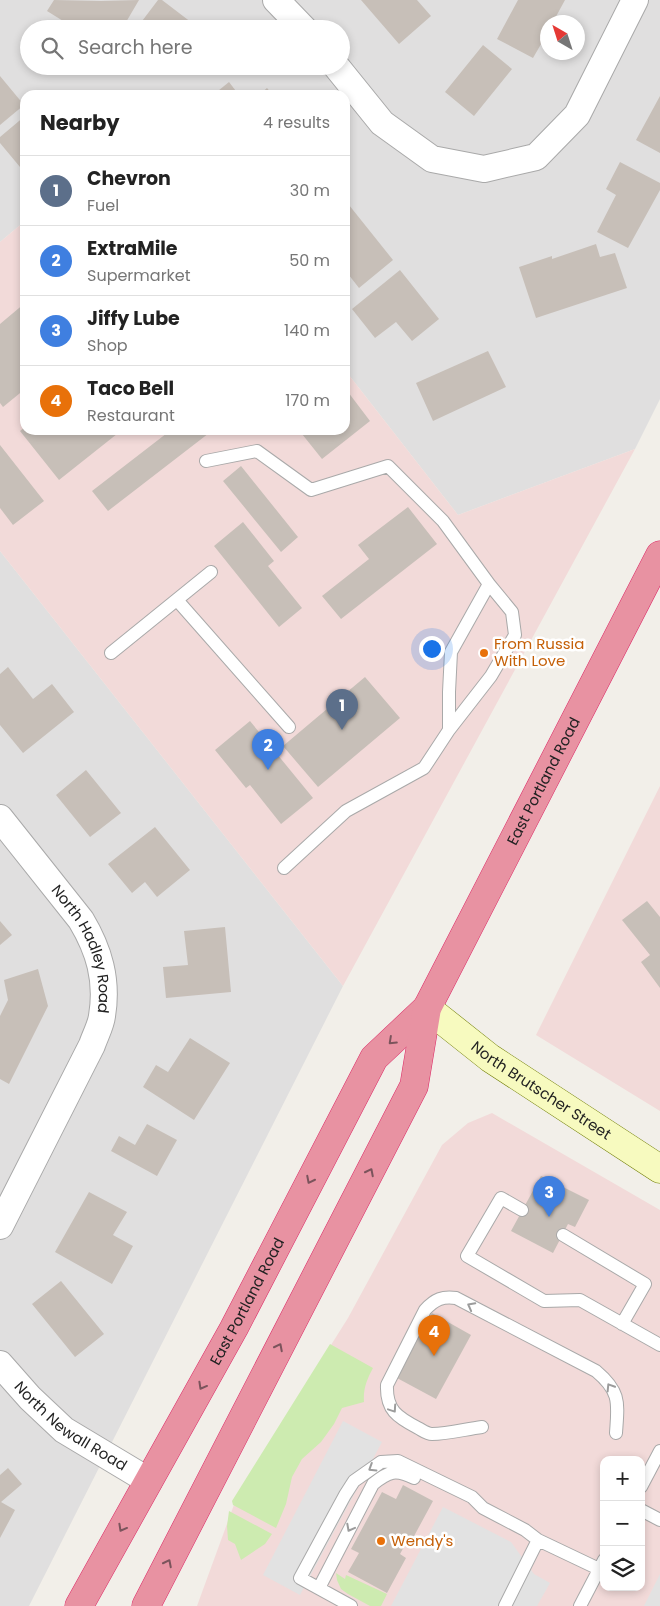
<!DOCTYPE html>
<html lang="en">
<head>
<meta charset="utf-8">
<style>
  body { margin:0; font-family:Poppins,sans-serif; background:#f6f6f6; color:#222 }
  .controls { position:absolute; right:15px; bottom:15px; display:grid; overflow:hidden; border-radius:10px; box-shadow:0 2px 8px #0003 }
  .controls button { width:45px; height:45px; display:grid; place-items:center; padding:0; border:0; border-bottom:1px solid #e0e0e0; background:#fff; color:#222; font:25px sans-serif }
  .compass { position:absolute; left:540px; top:15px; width:45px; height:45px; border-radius:50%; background:#fff; box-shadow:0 2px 8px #0003; rotate:321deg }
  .you { position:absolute; left:431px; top:648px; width:18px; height:18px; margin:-12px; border:4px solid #fff; border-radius:50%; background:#1a73e8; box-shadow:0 0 0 8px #1a73e833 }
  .badge { display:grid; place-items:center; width:32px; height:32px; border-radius:50%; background:#1a73e8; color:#fff; font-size:16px; font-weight:700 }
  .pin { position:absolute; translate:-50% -41px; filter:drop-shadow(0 1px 2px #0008) }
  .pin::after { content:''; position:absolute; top:26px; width:18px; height:15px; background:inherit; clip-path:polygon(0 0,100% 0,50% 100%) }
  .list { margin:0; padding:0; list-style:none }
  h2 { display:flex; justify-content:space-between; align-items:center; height:65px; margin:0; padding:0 20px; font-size:21px }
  h2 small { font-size:16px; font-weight:400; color:#767676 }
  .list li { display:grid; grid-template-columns:32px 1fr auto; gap:15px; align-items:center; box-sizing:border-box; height:70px; padding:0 20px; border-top:1px solid #e0e0e0 }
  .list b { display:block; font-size:19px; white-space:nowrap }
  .list p { margin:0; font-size:16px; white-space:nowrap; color:#767676 }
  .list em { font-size:16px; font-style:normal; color:#767676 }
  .icon { flex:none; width:28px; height:28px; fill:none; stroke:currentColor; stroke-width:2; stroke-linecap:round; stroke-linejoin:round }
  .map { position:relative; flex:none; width:660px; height:1606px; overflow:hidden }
  .search { position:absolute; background:#fff; box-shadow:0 2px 8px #0003; left:20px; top:20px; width:330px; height:55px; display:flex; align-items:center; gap:12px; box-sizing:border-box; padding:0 18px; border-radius:28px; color:#767676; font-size:19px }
  .panel { position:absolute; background:#fff; box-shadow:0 2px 8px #0003; left:20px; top:90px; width:330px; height:345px; border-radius:15px }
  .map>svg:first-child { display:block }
  .residential { fill:#e0dfdf; fill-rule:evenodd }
  .commercial { fill:#f2dad9; fill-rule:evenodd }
  .grass { fill:#cdebb0 }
  .parking { fill:#e2e2e2 }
  .building { fill:#c7bfb8 }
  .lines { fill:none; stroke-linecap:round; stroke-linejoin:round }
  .lane-casing { stroke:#a9a9a9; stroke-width:14 }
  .street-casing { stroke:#a9a9a9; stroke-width:28 }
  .secondary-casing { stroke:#707d05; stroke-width:29 }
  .highway-casing { stroke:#dc2a67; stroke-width:29 }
  .lane { stroke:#fff; stroke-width:12 }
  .street { stroke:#fff; stroke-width:26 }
  .secondary { stroke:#f7fabf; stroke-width:28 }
  .highway { stroke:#e892a2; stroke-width:28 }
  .oneway { stroke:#7b545c }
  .oneway2 { stroke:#9c9c9c }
  .food-dot { fill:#e8710a; stroke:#fff; stroke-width:2 }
  .labels { text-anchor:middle; stroke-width:5; stroke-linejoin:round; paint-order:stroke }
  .food-label { font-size:15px; fill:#c56008; stroke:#fff; text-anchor:start }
  .street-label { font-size:15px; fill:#222; stroke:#fff }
</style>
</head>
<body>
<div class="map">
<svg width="660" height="1606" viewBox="0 0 660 1606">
  <rect width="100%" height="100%" fill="#f2efe9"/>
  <path class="residential" d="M 0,0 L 660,0 L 660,399 L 635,449 L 458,515 L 345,370 L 345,95 L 25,95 L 25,221 L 0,242 ZM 548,22 L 578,22 L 578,52 L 548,52 ZM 29,29 L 341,29 L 341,66 L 29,66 Z
    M 0,551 L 343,986 L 29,1606 L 0,1606 Z"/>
  <path class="commercial" d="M 25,221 L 25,430 L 345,430 L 345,370 L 458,515 L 635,449 L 343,986 L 0,551 L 0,242 Z
    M 660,786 L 660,1111 L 536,1035 Z
    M 492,1113 L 660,1210 L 660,1606 L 197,1606 L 239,1491 L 348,1318 L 442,1145 L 468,1123 ZM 604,1460 L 641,1460 L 641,1587 L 604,1587 Z"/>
  <path class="grass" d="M 330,1344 L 373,1368 C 367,1379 363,1389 364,1402 L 342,1408 L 334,1424 L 321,1442 L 302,1459 L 292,1477 L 286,1504 L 276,1528 L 233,1505 L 232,1501 Z
    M 229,1511 L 272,1534 L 265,1544 L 241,1560 L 235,1544 L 228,1540 L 227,1526 Z
    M 336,1573 L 345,1579 L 346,1575 L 387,1594 L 381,1606 L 370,1606 L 348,1594 L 341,1589 L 337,1580 Z"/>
  <path class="parking" d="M 343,1421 L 382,1442 L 300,1595 L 263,1575 Z
    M 443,1507 L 511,1542 L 534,1574 L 550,1583 L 537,1606 L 391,1606 Z
    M 660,1574 L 660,1606 L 644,1606 Z"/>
  <path class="building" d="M 54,0 L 101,1 L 139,0 L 122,29 L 76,29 L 47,11 Z
    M 158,0 L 162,0 L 200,29 L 136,29 Z
    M 361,0 L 417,0 L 431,16 L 399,44 Z
    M 518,0 L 565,0 L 553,22 L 548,22 L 548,32 L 533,58 L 497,39 Z
    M 483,45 L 512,69 L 474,116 L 445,92 Z
    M 186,66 L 205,66 L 198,75 Z
    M 0,76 L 24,105 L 0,125 Z
    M 229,82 L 239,95 L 213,95 Z
    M 267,88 L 273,95 L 259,95 Z
    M 660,96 L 660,153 L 636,140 Z
    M 25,116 L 25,173 L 0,143 L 0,137 Z
    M 620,162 L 660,183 L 660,190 L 628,248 L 597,232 L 616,195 L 606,189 Z
    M 345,200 L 393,260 L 359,288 L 345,270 Z
    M 596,244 L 600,257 L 615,253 L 627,288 L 536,318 L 519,267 L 552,256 L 552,259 Z
    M 400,270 L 439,319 L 412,341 L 396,322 L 375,338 L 352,309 Z
    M 25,303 L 25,389 L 3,407 L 0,403 L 0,324 Z
    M 488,351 L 506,387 L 433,421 L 416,383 Z
    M 345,388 L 370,421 L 322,459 L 302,434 L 306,430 L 345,430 Z
    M 25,427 L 25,430 L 122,430 L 59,480 L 20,431 Z
    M 171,430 L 213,430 L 108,511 L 92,491 Z
    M 0,445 L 44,501 L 13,525 L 0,508 Z
    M 241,466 L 298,537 L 281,552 L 223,481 Z
    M 408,507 L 437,544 L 341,619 L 322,596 L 369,559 L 358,545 Z
    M 243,522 L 274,561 L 268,566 L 302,608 L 279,627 L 214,546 Z
    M 8,667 L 33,699 L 52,684 L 74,712 L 23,753 L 0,725 L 0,674 Z
    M 365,677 L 400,718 L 318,787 L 283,746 Z
    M 250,721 L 313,798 L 281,824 L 250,785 L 246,788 L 215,750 Z
    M 86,770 L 121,813 L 90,837 L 56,795 Z
    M 155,827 L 190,870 L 157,897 L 145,882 L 132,893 L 108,864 Z
    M 647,901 L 660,917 L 660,988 L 641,962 L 650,955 L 622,920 Z
    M 0,921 L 12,935 L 0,945 Z
    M 225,927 L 231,992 L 166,998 L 163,967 L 188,965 L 184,931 Z
    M 38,969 L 48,1006 L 9,1084 L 0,1079 L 0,1016 L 8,1000 L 4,980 Z
    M 190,1038 L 230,1063 L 194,1120 L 143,1087 L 156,1065 L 168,1072 Z
    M 147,1124 L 177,1140 L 157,1176 L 111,1151 L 119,1136 L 135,1145 Z
    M 541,1176 L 589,1200 L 575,1227 L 568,1224 L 553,1253 L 511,1231 Z
    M 89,1192 L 127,1212 L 113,1235 L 133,1246 L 112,1284 L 55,1252 Z
    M 61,1281 L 104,1334 L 75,1357 L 32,1304 Z
    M 432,1313 L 471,1335 L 436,1399 L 397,1378 Z
    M 8,1468 L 22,1484 L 1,1502 L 15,1510 L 0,1538 L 0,1475 Z
    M 403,1485 L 433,1501 L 413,1538 L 410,1536 L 400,1554 L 406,1558 L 387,1593 L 348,1572 L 359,1553 L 351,1549 L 382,1492 L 396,1499 Z"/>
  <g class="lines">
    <g class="lane-casing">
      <path id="lane" d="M 206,461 L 257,451 L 311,490 L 388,466 L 443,521 L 489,584 L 451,652 L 449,692 L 449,730 L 424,768 L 346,811 L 284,868
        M 177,600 L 289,727
        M 111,653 L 211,572
        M 449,730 L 491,676 L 515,635 L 512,612 L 489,584
        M 522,1210 L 501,1198 L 467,1256 L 544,1301 L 580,1300 L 660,1345
        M 563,1235 L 645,1284 L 622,1324
        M 482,1427 C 466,1429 448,1434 432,1434 C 427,1434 422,1430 418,1428 C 397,1417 386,1410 387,1385 L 425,1310 C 435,1299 443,1296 456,1298 L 596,1371 C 621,1392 618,1403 616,1433
        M 641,1487 L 660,1451
        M 641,1510 L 660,1520
        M 319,1588 L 373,1484 C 389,1471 396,1469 414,1478
        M 351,1606 L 300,1578 L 345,1495 L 354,1481 L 381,1462 L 398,1461 L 472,1497 L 483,1508 L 525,1530 L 538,1540 L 599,1569
        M 505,1606 L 538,1540
        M 580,1606 L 604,1560"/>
    </g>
    <g class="street-casing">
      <g id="street">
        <path d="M 276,0 L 304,29"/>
        <path d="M 336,66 L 382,123 L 432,159 L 484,169 L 536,157 L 577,115 L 635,0"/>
        <path id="s1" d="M 0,818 L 81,920 C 99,950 108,980 102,1016 C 101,1025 95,1036 92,1045 L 0,1226"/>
        <path id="s2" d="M 0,1364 L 30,1398 L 64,1430 L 149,1481"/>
      </g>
    </g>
    <g class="secondary-casing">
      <g id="secondary">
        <path id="s3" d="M 427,1008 L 490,1058 L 660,1169"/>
      </g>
    </g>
    <g class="highway-casing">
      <g id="highway">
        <path id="s4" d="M 79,1606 L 234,1328 L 374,1058 L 427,1008"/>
        <path id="s5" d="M 146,1606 L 414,1086 L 427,1008 L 660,555"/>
      </g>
    </g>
    <use href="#lane" class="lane"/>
    <use href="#street" class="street"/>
    <use href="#secondary" class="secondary"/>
    <use href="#highway" class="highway"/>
  </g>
  <defs><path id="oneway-chevron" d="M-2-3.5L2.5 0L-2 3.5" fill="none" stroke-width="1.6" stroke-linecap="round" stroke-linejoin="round" transform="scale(1.25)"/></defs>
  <g class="oneway">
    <use href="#oneway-chevron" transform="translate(392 1041) rotate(137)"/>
    <use href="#oneway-chevron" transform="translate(370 1172) rotate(-63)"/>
    <use href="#oneway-chevron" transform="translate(310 1180) rotate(117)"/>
    <use href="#oneway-chevron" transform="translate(279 1347) rotate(-63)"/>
    <use href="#oneway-chevron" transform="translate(202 1386) rotate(119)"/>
    <use href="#oneway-chevron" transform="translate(122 1528) rotate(119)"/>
    <use href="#oneway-chevron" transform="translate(168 1563) rotate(-63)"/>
  </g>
  <g class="oneway2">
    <use href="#oneway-chevron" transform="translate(471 1306) rotate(-152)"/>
    <use href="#oneway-chevron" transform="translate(610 1387) rotate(-122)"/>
    <use href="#oneway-chevron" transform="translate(393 1409) rotate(56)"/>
    <use href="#oneway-chevron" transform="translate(372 1468) rotate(148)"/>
    <use href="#oneway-chevron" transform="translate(350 1528) rotate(118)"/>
  </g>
  <g class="food-dot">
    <circle cx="484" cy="653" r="5"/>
    <circle cx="381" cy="1541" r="5"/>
  </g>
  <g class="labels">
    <g class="food-label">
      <text x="494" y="649">From Russia<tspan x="494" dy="17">With Love</tspan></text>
      <text x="391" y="1546">Wendy's</text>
    </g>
    <g class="street-label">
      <text dy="5" stroke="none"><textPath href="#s5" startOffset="919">East Portland Road</textPath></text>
      <text dy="5" stroke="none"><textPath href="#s1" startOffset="158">North Hadley Road</textPath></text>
      <text dy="5" stroke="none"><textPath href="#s3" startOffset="141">North Brutscher Street</textPath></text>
      <text dy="5" stroke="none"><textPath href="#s4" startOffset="348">East Portland Road</textPath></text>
      <text dy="5" stroke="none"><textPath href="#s2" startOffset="95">North Newall Road</textPath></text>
    </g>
  </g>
</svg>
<div class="controls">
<button>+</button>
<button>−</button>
<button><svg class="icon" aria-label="layers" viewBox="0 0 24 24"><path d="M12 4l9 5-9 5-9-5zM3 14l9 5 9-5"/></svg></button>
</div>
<svg class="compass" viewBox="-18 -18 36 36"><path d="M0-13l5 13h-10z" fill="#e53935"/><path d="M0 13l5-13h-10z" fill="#767676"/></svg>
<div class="you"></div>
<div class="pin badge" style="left:342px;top:730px;background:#5c6f8a">1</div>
<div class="pin badge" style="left:268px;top:770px;background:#3f7fe0">2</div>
<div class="pin badge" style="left:549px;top:1217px;background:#3f7fe0">3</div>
<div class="pin badge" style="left:434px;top:1356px;background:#e8710a">4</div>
<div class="search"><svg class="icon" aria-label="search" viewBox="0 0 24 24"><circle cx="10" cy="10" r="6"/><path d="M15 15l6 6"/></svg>Search here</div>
<section class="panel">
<h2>Nearby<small>4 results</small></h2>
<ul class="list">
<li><span class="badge" style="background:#5c6f8a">1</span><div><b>Chevron</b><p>Fuel</p></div><em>30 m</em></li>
<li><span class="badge" style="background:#3f7fe0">2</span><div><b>ExtraMile</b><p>Supermarket</p></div><em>50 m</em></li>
<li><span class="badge" style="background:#3f7fe0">3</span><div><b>Jiffy Lube</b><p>Shop</p></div><em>140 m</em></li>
<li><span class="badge" style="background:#e8710a">4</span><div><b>Taco Bell</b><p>Restaurant</p></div><em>170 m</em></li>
</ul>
</section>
</div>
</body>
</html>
